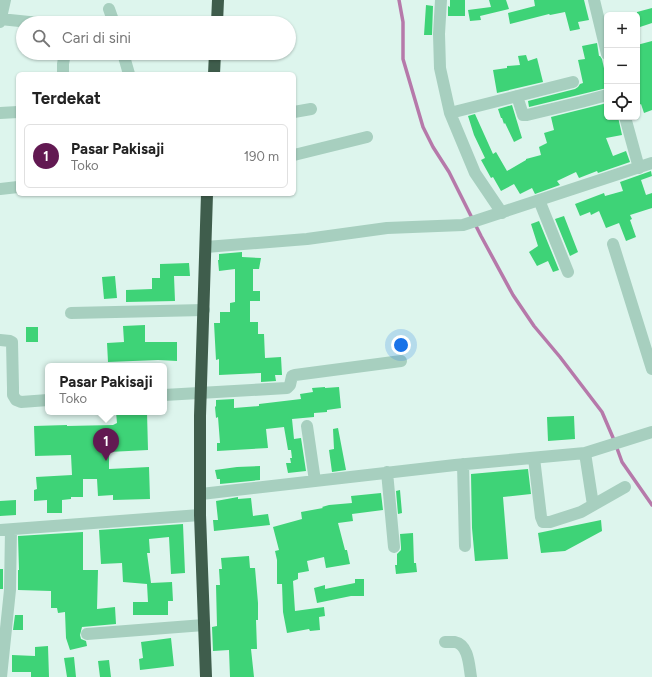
<!DOCTYPE html>
<html lang="id">
<head>
<meta charset="utf-8">
<style>
  body { margin:0; font-family:Figtree,sans-serif; background:#f2f2f2; color:#222 }
  .controls { position:absolute; right:12px; top:12px; display:grid; overflow:hidden; border-radius:6px; box-shadow:0 1px 3px #0004 }
  .controls button { width:36px; height:36px; display:grid; place-items:center; padding:0; border:0; border-bottom:1px solid #e0e0e0; background:#fff; color:#222; font:20px sans-serif }
  .you { position:absolute; left:401px; top:345px; width:14px; height:14px; margin:-10px; border:3px solid #fff; border-radius:50%; background:#1a73e8; box-shadow:0 0 0 6px #1a73e833 }
  .badge { display:grid; place-items:center; width:26px; height:26px; border-radius:50%; background:#621952; color:#fff; font-size:13px; font-weight:700 }
  .pin { position:absolute; translate:-50% -33px; filter:drop-shadow(0 1px 2px #0008) }
  .pin::after { content:''; position:absolute; top:21px; width:14px; height:12px; background:inherit; clip-path:polygon(0 0,100% 0,50% 100%) }
  .popup { position:absolute; left:45px; top:363px; width:122px; height:52px; box-sizing:border-box; display:grid; place-content:center; border-radius:6px; background:#fff; filter:drop-shadow(0 1px 3px #0005); font-size:13px; white-space:nowrap; color:#767676 }
  .popup b { font-size:15px; color:#222 }
  .popup::after { content:''; position:absolute; left:50%; top:100%; margin-left:-8px; border:8px solid transparent; border-top-color:#fff }
  .list { margin:0; padding:0; list-style:none }
  h2 { display:flex; justify-content:space-between; align-items:center; height:52px; margin:0; padding:0 16px; font-size:17px }
  h2 small { font-size:13px; font-weight:400; color:#767676 }
  .list li { display:grid; grid-template-columns:26px 1fr auto; gap:12px; align-items:center; box-sizing:border-box; height:64px; margin:0 8px 8px; padding:0 8px; border:1px solid #e0e0e0; border-radius:6px }
  .list b { display:block; font-size:15px; white-space:nowrap }
  .list p { margin:0; font-size:13px; white-space:nowrap; color:#767676 }
  .list em { font-size:13px; font-style:normal; color:#767676 }
  .icon { flex:none; width:22px; height:22px; fill:none; stroke:currentColor; stroke-width:2; stroke-linecap:round; stroke-linejoin:round }
  .map { position:relative; flex:none; width:652px; height:677px; overflow:hidden }
  .search { position:absolute; background:#fff; box-shadow:0 1px 3px #0004; left:16px; top:16px; width:280px; height:44px; display:flex; align-items:center; gap:10px; box-sizing:border-box; padding:0 14px; border-radius:22px; color:#767676; font-size:15px }
  .panel { position:absolute; background:#fff; box-shadow:0 1px 3px #0004; left:16px; top:72px; width:280px; height:124px; border-radius:6px }
  .map>svg:first-child { display:block }
  .lines { fill:none; stroke-linecap:round; stroke-linejoin:round }
  .stream { stroke:#b679aa; stroke-width:3.5 }
  .building { fill:#3ed377 }
  .minor { stroke:#a7cfbf; stroke-width:12 }
  .highway { stroke:#3f5d4c; stroke-width:12 }
</style>
</head>
<body>
<div class="map">
<svg width="652" height="677" viewBox="0 0 652 677">
  <rect width="100%" height="100%" fill="#ddf5ed"/>
  <g class="lines">
    <path class="stream" d="M 399,0 L 403,22 L 403,59 L 423,127 L 433,147 L 449,172 L 481,236 L 513,295 L 534,326 L 560,357 L 602,412 L 614,440 L 622,462 L 652,505"/>
  </g>
  <path class="building" d="M 450,0 L 465,0 L 465,16 L 448,16 L 448,6 L 450,7 Z
    M 489,0 L 506,0 L 509,9 L 480,16 L 481,20 L 470,21 L 468,10 L 491,7 Z
    M 534,0 L 584,0 L 589,20 L 578,22 L 580,29 L 570,31 L 565,12 L 550,15 L 549,14 L 510,24 L 508,13 L 535,6 Z
    M 426,5 L 433,6 L 432,35 L 424,35 Z
    M 652,8 L 652,23 L 637,28 L 637,12 Z
    M 652,41 L 652,110 L 644,113 L 641,104 L 639,105 L 637,99 L 637,45 Z
    M 597,43 L 599,56 L 600,56 L 602,59 L 605,73 L 607,72 L 607,88 L 529,107 L 528,101 L 575,89 L 578,87 L 580,84 L 583,83 L 578,60 L 585,59 L 582,46 Z
    M 526,55 L 528,61 L 537,58 L 543,82 L 497,93 L 493,70 L 507,68 L 507,66 L 520,65 L 518,56 Z
    M 607,103 L 607,117 L 618,117 L 622,135 L 606,138 L 613,156 L 626,151 L 630,162 L 598,173 L 597,171 L 579,178 L 576,172 L 557,181 L 560,185 L 535,194 L 532,188 L 520,194 L 514,184 L 501,191 L 493,177 L 491,178 L 481,160 L 485,158 L 474,135 L 468,116 L 475,114 L 493,154 L 496,152 L 507,171 L 526,160 L 526,159 L 541,155 L 539,147 L 547,143 L 544,133 L 554,130 L 551,117 Z
    M 512,105 L 522,138 L 514,142 L 505,123 L 504,124 L 502,118 L 501,118 L 498,109 Z
    M 651,171 L 652,176 L 641,180 L 646,195 L 652,193 L 652,208 L 630,215 L 632,219 L 630,220 L 636,237 L 626,241 L 619,223 L 606,228 L 599,211 L 591,215 L 590,212 L 580,216 L 575,204 L 604,193 L 605,196 L 623,191 L 620,182 Z
    M 564,216 L 578,252 L 570,256 L 555,219 Z
    M 539,221 L 559,270 L 553,272 L 548,261 L 537,266 L 529,252 L 538,246 L 531,224 Z
    M 242,252 L 242,257 L 261,258 L 259,269 L 253,269 L 253,291 L 260,291 L 260,301 L 250,301 L 250,322 L 258,322 L 258,334 L 264,334 L 265,358 L 281,357 L 282,375 L 275,375 L 276,381 L 261,382 L 261,373 L 219,375 L 219,359 L 216,360 L 214,323 L 220,323 L 220,312 L 230,312 L 230,303 L 235,302 L 235,269 L 219,271 L 218,260 L 219,260 L 219,254 Z
    M 189,263 L 190,276 L 174,276 L 175,301 L 126,302 L 126,290 L 152,289 L 152,278 L 160,278 L 160,264 Z
    M 115,276 L 117,298 L 104,299 L 102,277 Z
    M 145,325 L 145,342 L 177,342 L 177,361 L 158,360 L 108,362 L 107,343 L 124,342 L 123,326 Z
    M 26,327 L 38,327 L 38,342 L 26,342 Z
    M 325,387 L 325,388 L 339,387 L 341,408 L 327,410 L 327,412 L 314,413 L 314,417 L 292,419 L 294,439 L 301,438 L 306,471 L 288,473 L 286,463 L 291,463 L 290,458 L 292,458 L 291,450 L 288,450 L 284,427 L 266,429 L 268,448 L 217,451 L 217,443 L 220,443 L 218,417 L 216,418 L 215,407 L 216,406 L 216,400 L 234,399 L 234,408 L 259,406 L 259,404 L 301,399 L 300,394 L 313,392 L 312,388 Z
    M 116,412 L 147,412 L 148,450 L 109,452 L 109,469 L 149,467 L 150,499 L 113,500 L 113,495 L 98,496 L 97,479 L 83,479 L 83,497 L 71,497 L 71,499 L 62,500 L 62,513 L 47,513 L 47,500 L 34,501 L 34,490 L 37,489 L 36,477 L 72,475 L 71,455 L 35,456 L 34,426 L 67,425 L 67,426 L 113,425 L 117,423 Z
    M 574,416 L 575,439 L 548,441 L 547,417 Z
    M 338,428 L 346,470 L 332,472 L 329,450 L 334,449 L 333,429 Z
    M 260,466 L 260,480 L 220,484 L 220,479 L 217,479 L 215,470 L 237,467 Z
    M 528,469 L 531,494 L 503,497 L 508,559 L 475,561 L 472,528 L 471,474 Z
    M 400,490 L 402,513 L 398,514 L 396,491 Z
    M 381,493 L 383,510 L 352,514 L 353,521 L 338,523 L 345,550 L 347,550 L 350,564 L 326,568 L 324,557 L 307,561 L 309,571 L 298,573 L 298,579 L 293,581 L 295,611 L 324,607 L 325,616 L 319,617 L 320,630 L 310,631 L 309,629 L 287,633 L 283,612 L 282,584 L 277,584 L 277,560 L 275,551 L 279,550 L 273,527 L 302,519 L 301,512 L 323,508 L 322,507 L 329,505 L 352,503 L 351,496 Z
    M 238,497 L 238,499 L 251,498 L 253,516 L 268,514 L 270,525 L 214,531 L 213,520 L 218,520 L 216,501 Z
    M 16,500 L 16,515 L 0,516 L 0,501 Z
    M 601,520 L 602,531 L 565,551 L 541,553 L 538,533 Z
    M 183,524 L 185,573 L 171,574 L 169,537 L 149,539 L 150,553 L 147,553 L 151,583 L 172,582 L 173,601 L 168,601 L 168,615 L 133,615 L 133,602 L 148,602 L 147,584 L 123,582 L 122,563 L 101,564 L 99,530 Z
    M 83,532 L 83,570 L 98,570 L 97,609 L 115,607 L 116,624 L 82,627 L 80,635 L 81,639 L 86,641 L 87,646 L 70,650 L 66,638 L 65,612 L 58,613 L 57,608 L 51,608 L 51,591 L 18,590 L 18,570 L 19,570 L 18,536 Z
    M 413,533 L 414,563 L 416,563 L 417,572 L 396,574 L 395,565 L 397,565 L 397,554 L 401,550 L 401,547 L 400,534 Z
    M 249,556 L 250,568 L 255,568 L 258,603 L 258,620 L 256,620 L 257,649 L 251,649 L 254,677 L 230,677 L 229,650 L 213,651 L 212,627 L 217,626 L 216,585 L 220,585 L 219,569 L 222,569 L 221,558 Z
    M 0,569 L 3,569 L 3,589 L 0,589 Z
    M 355,579 L 364,579 L 364,596 L 351,596 L 317,603 L 314,588 L 325,585 L 325,589 L 355,583 Z
    M 15,615 L 23,615 L 23,630 L 13,630 Z
    M 171,638 L 174,666 L 140,670 L 139,659 L 143,658 L 141,642 Z
    M 48,646 L 49,677 L 31,677 L 31,672 L 12,672 L 12,655 L 35,656 L 35,647 Z
    M 74,657 L 76,677 L 67,677 L 64,658 Z
    M 109,660 L 111,677 L 100,677 L 98,661 Z"/>
  <g class="lines">
    <path class="minor" d="M 441,0 L 439,34 L 440,68 L 450,113 L 475,173 L 502,213
      M 594,0 L 607,54
      M 109,9 L 114,23
      M 0,19 L 39,23
      M 0,22 L 5,0
      M 123,53 L 129,74
      M 63,74 L 63,64 L 65,53
      M 517,96 L 523,115 L 527,115 L 581,102 L 607,95
      M 294,112 L 311,109
      M 0,113 L 18,112
      M 450,113 L 573,82
      M 625,117 L 639,168
      M 294,155 L 367,137
      M 0,189 L 18,187
      M 539,200 L 568,272
      M 613,244 L 652,369
      M 206,247 L 307,239 L 387,228 L 463,225 L 652,163
      M 71,313 L 204,310
      M 0,340 L 10,341 L 12,342 L 13,388 L 13,395 L 16,400 L 21,402 L 48,400
      M 164,395 L 287,388 L 290,385 L 292,376 L 295,375 L 401,361
      M 307,426 L 315,481
      M 585,453 L 593,505
      M 534,458 L 541,517 L 543,522 L 550,522 L 581,512 L 625,487
      M 463,464 L 465,546
      M 387,472 L 394,547
      M 201,494 L 455,465 L 585,453 L 652,432
      M 0,530 L 200,515
      M 87,634 L 204,625
      M 445,642 C 448,642 452,642 455,642 C 469,645 469,666 471,677
      M 1,677 L 10,590 L 11,530"/>
    <path class="highway" d="M 217,23 L 218,0
      M 214,74 L 215,53
      M 206,677 L 200,515 L 200,416 L 207,194"/>
  </g>
</svg>
<div class="controls">
<button>+</button>
<button>−</button>
<button><svg class="icon" aria-label="locate" viewBox="0 0 24 24"><circle cx="12" cy="12" r="6"/><path d="M12 2v4M12 18v4M2 12h4M18 12h4"/></svg></button>
</div>
<div class="you"></div>
<div class="pin badge" style="left:106px;top:461px">1</div>
<div class="popup"><b>Pasar Pakisaji</b>Toko</div>
<div class="search"><svg class="icon" aria-label="search" viewBox="0 0 24 24"><circle cx="10" cy="10" r="6"/><path d="M15 15l6 6"/></svg>Cari di sini</div>
<section class="panel">
<h2>Terdekat<small></small></h2>
<ul class="list">
<li><span class="badge">1</span><div><b>Pasar Pakisaji</b><p>Toko</p></div><em>190 m</em></li>
</ul>
</section>
</div>
</body>
</html>
